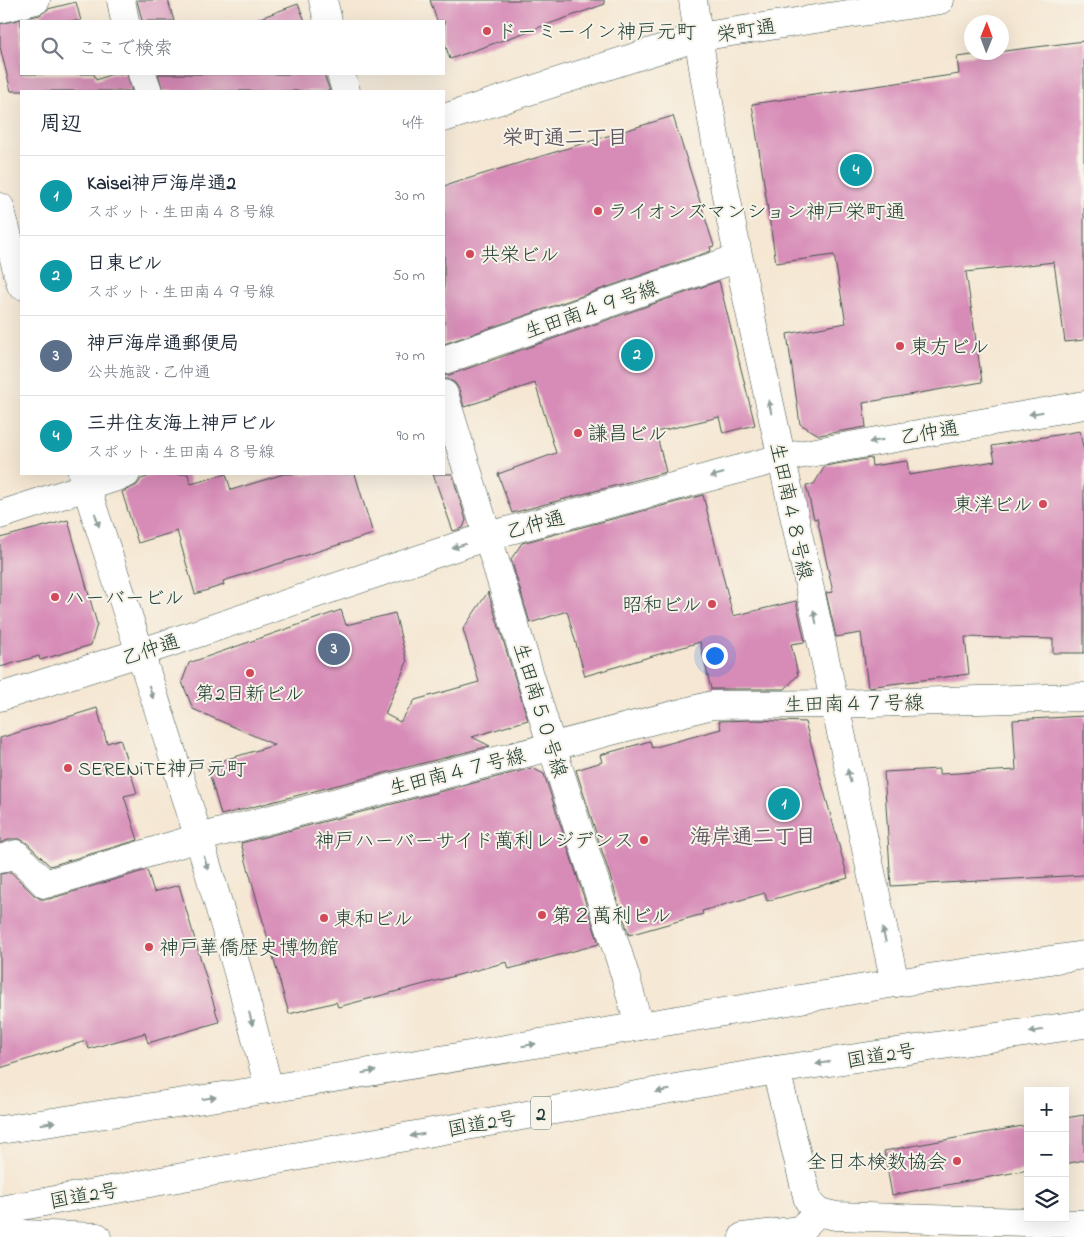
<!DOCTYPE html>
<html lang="ja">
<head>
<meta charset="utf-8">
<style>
  body { margin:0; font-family:"Indie Flower","Klee One",sans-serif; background:#f2f2f3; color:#1f2937 }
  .controls { position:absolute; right:15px; bottom:15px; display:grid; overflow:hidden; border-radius:0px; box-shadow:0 5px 20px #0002 }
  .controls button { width:45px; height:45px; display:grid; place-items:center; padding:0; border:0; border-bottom:1px solid #e0e1e3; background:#fff; color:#1f2937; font:25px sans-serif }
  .compass { position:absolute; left:964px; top:15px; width:45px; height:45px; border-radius:50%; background:#fff; box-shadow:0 5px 20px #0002; rotate:1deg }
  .you { position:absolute; left:714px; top:655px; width:18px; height:18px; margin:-12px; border:4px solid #fff; border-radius:50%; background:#1a73e8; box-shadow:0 0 0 8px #1a73e833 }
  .badge { display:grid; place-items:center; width:32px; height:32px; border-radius:50%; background:#d93025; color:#fff; font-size:16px; font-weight:700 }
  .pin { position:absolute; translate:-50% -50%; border:2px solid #fff; box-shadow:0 1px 5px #0006 }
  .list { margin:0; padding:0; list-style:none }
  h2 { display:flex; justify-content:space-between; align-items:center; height:65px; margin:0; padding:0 20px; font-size:21px }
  h2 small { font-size:16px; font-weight:400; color:#747a83 }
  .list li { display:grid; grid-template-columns:32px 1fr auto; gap:15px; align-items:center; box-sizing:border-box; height:80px; padding:0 20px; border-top:1px solid #e0e1e3 }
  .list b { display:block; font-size:19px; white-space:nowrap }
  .list p { margin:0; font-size:16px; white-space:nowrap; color:#747a83 }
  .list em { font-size:16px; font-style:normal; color:#747a83 }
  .icon { flex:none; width:28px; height:28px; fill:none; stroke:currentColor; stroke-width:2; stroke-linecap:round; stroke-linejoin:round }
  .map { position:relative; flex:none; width:1084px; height:1237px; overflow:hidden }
  .search { position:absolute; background:#fff; box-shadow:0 5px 20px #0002; left:20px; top:20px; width:425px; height:55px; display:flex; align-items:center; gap:12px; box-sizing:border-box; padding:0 18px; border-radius:0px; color:#747a83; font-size:19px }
  .panel { position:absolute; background:#fff; box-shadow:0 5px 20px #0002; left:20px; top:90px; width:425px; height:385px; border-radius:0px }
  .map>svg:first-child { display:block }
  .building { fill:#d78bb7 }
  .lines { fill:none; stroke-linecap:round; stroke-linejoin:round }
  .minor-casing { stroke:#3f564c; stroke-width:29 }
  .highway-casing { stroke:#3f564c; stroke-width:29 }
  .minor { stroke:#fff; stroke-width:28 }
  .highway { stroke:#fff; stroke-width:28 }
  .oneway { fill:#8f9e9a }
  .poi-dot { fill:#d1495b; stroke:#f7f3e8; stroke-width:2 }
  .labels { text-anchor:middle; stroke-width:4; stroke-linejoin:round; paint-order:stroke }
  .shield { fill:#f7f3e8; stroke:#60746a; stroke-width:1 }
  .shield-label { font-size:19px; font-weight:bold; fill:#1f3d34 }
  .street-label { font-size:20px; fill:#1f3d34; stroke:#f7f3e8 }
  .poi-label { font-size:20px; fill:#1f3d34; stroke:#f7f3e8; text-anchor:start }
  .neighbourhood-label { font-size:21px; font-weight:bold; fill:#5f5862; stroke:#f7f3e8 }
</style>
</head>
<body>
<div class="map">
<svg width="1084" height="1237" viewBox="0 0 1084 1237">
  <rect width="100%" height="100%" fill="#f7f3e8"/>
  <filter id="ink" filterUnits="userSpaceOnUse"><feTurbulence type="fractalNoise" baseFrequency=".02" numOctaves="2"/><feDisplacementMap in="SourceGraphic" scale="10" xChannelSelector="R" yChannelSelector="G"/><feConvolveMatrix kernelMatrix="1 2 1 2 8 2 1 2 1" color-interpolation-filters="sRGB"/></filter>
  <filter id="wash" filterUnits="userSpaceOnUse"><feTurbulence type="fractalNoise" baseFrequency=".0096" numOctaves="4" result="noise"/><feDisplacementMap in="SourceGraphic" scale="20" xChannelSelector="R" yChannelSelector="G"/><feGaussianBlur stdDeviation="1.12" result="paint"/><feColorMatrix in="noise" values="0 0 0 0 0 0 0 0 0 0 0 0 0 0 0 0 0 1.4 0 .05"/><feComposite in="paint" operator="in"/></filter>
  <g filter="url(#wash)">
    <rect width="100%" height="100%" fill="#f5e7d3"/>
    <g id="blocks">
      <path class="building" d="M 137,0 L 168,0 L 174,21 L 142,21 Z
        M 430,0 L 604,0 L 605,4 L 450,59 L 444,41 L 444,21 L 437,21 Z
        M 76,2 L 81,21 L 21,21 L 21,74 L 94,74 L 96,80 L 112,74 L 127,74 L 132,91 L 11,91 L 0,47 L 0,24 L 40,15 L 48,9 Z
        M 298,4 L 305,21 L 252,21 Z
        M 1084,41 L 1084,340 L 1065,342 L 1054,262 L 966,272 L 982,382 L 863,403 L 866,427 L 819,435 L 800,424 L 787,334 L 846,323 L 834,255 L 776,263 L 752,104 L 959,74 L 957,57 Z
        M 158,74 L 324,74 L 330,91 L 163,91 Z
        M 673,116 L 714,246 L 710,247 L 711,251 L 444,344 L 444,186 Z
        M 719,281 L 755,425 L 723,433 L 719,417 L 656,432 L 666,472 L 512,513 L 498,474 L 556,453 L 535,383 L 464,407 L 459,389 L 455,383 L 448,379 L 444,379 L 444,375 L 449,375 Z
        M 1080,431 L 1084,453 L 1084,653 L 1053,653 L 1053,639 L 965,637 L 969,674 L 868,687 L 861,633 L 836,637 L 826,593 L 833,592 L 817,518 L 814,519 L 806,485 L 814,484 L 825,466 L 871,458 L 872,466 L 907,461 L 909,475 L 995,461 L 992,446 Z
        M 156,474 L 188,474 L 191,484 L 226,474 L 231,490 L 284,474 L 355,474 L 373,534 L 223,581 L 224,585 L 195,594 L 177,531 L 138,543 L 122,492 L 137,485 L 141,479 Z
        M 433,474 L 452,474 L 466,520 L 463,528 L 453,531 Z
        M 703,495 L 733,616 L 796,601 L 805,642 L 791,644 L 798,675 L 785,689 L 711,689 L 700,642 L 585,676 L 567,611 L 530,623 L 511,559 L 522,543 Z
        M 68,520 L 97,624 L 91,645 L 40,660 L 39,656 L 0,667 L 0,538 Z
        M 488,592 L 528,720 L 472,737 L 490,746 L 221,815 L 207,765 L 275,745 L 193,709 L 182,682 L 189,663 L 341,610 L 346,625 L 395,613 L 407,662 L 385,714 L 400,722 L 415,700 L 479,682 L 463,629 Z
        M 97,708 L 107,743 L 120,739 L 137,793 L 124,796 L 138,840 L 50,866 L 27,843 L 20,839 L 11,839 L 0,843 L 0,738 Z
        M 1084,716 L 1084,875 L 891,886 L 884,772 L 939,769 L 939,774 L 1016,770 L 1013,720 Z
        M 754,720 L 805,722 L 848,878 L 767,901 L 765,893 L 702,911 L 703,914 L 629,935 L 576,770 L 602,762 L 600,755 L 650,741 L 652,748 L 721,729 L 719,721 Z
        M 532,768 L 544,774 L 599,944 L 509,969 L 507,962 L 338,1007 L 336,1002 L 289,1014 L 241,843 Z
        M 147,870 L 154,892 L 179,885 L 219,1022 L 148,1043 L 145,1033 L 89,1049 L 86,1041 L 0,1068 L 0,874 L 11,872 L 34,895 L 41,899 L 49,899 Z
        M 1084,1115 L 1084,1160 L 1065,1164 L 1065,1118 Z
        M 1028,1125 L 1028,1170 L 892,1195 L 884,1151 Z"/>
    </g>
  </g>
  <g filter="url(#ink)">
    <use href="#blocks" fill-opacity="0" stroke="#3f564c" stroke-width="1"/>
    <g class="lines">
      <g class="minor-casing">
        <path id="minor" d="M 121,0 L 125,21
          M 323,0 L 328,21
          M 693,0 C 714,153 748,304 781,455 C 818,631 856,807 895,983
          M 0,9 L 36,0
          M 142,74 L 148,91
          M 341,74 L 346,91
          M 444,118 L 698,37 L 940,0
          M 0,207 L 21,285
          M 444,360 L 738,258
          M 444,394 L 552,747 L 625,975 L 639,1026
          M 82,474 C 148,677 217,882 269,1089
          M 0,515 L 126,474
          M 0,697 L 139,653 L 488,536 L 781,458 L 1084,405
          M 0,859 L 16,854 L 45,884 L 198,838 L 712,705 L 833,704 L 1084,697
          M 776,1070 L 808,1200 L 818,1212 L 836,1216 L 1084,1224
          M 743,1237 L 800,1230 L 818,1212"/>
      </g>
      <g class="highway-casing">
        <path id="highway" d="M 0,1130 L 269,1089 L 895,983 L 1084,955
          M 0,1210 L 776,1070 L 1084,1024
          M 0,1233 L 97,1237"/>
      </g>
      <use href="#minor" class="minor"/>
      <use href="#highway" class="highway"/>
    </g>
    <defs><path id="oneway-solid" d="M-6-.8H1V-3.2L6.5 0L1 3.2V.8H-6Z" transform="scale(1.25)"/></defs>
    <g class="oneway">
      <use href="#oneway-solid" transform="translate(770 407) rotate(-102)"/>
      <use href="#oneway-solid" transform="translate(1036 413) rotate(170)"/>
      <use href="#oneway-solid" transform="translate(876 441) rotate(170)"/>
      <use href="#oneway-solid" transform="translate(717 475) rotate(165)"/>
      <use href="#oneway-solid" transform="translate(97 520) rotate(73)"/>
      <use href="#oneway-solid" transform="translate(459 546) rotate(162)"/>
      <use href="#oneway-solid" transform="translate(815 617) rotate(-102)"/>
      <use href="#oneway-solid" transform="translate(151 692) rotate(72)"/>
      <use href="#oneway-solid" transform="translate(849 776) rotate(-103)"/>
      <use href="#oneway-solid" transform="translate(206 863) rotate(74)"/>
      <use href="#oneway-solid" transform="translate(884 935) rotate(-103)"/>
      <use href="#oneway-solid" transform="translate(251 1019) rotate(74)"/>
      <use href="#oneway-solid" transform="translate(1036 1031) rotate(171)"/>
      <use href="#oneway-solid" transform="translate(529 1045) rotate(-10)"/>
      <use href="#oneway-solid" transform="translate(823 1063) rotate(171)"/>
      <use href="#oneway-solid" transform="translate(369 1072) rotate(-10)"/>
      <use href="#oneway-solid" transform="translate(663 1091) rotate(170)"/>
      <use href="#oneway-solid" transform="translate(209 1098) rotate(-9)"/>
      <use href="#oneway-solid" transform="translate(48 1123) rotate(-9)"/>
      <use href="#oneway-solid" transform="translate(417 1135) rotate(170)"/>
    </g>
  </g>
  <g class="poi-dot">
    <circle cx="487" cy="31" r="5"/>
    <circle cx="598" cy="211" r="5"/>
    <circle cx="470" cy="254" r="5"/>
    <circle cx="900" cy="346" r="5"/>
    <circle cx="578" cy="433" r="5"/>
    <circle cx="1043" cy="504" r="5"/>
    <circle cx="55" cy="597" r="5"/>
    <circle cx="712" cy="604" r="5"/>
    <circle cx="250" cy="673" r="5"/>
    <circle cx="68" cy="768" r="5"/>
    <circle cx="644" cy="840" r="5"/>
    <circle cx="542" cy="915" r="5"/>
    <circle cx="324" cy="918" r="5"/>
    <circle cx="149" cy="947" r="5"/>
    <circle cx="957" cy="1161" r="5"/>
  </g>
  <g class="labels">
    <rect class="shield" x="531" y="1096.5" width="20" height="33" rx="4"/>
    <g class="shield-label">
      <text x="541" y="1120">2</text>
    </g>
    <g class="street-label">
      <text transform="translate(746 30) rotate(-9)" y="7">栄町通</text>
      <text transform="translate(591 309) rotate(-19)" y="7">生田南４９号線</text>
      <text transform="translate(929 432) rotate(-10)" y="7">乙仲通</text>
      <text transform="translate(792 511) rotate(78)" y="7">生田南４８号線</text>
      <text transform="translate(535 524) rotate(-15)" y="7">乙仲通</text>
      <text transform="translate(150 649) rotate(-18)" y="7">乙仲通</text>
      <text transform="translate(854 703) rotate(-1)" y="7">生田南４７号線</text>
      <text transform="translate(541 710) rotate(73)" y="7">生田南５０号線</text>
      <text transform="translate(457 771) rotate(-14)" y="7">生田南４７号線</text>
      <text transform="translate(881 1055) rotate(-9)" y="7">国道2号</text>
      <text transform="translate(482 1123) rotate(-10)" y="7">国道2号</text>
      <text transform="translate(84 1195) rotate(-10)" y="7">国道2号</text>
    </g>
    <g class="poi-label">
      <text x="497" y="38">ドーミーイン神戸元町</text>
      <text x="608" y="218">ライオンズマンション神戸栄町通</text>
      <text x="480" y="261">共栄ビル</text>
      <text x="910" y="353">東方ビル</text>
      <text x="588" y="440">謙昌ビル</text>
      <text x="1033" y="511" text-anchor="end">東洋ビル</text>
      <text x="65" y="604">ハーバービル</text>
      <text x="702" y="611" text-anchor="end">昭和ビル</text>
      <text x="250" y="700" text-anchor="middle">第2日新ビル</text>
      <text x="78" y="775">SERENiTE神戸元町</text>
      <text x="634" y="847" text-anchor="end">神戸ハーバーサイド萬利レジデンス</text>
      <text x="552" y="922">第２萬利ビル</text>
      <text x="334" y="925">東和ビル</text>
      <text x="159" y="954">神戸華僑歴史博物館</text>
      <text x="947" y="1168" text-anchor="end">全日本検数協会</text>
    </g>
    <g class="neighbourhood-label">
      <text x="565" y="144">栄町通二丁目</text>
      <text x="753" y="843">海岸通二丁目</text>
    </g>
  </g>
</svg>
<div class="controls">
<button>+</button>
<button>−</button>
<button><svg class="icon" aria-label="layers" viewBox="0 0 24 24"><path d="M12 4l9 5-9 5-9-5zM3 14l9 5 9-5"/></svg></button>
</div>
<svg class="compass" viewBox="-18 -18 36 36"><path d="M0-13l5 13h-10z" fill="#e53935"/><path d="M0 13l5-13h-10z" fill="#747a83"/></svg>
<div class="you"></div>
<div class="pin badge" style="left:784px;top:804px;background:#0f9aa8">1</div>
<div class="pin badge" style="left:637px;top:355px;background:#0f9aa8">2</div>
<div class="pin badge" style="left:334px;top:649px;background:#5c6f8a">3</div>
<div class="pin badge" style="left:856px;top:170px;background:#0f9aa8">4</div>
<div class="search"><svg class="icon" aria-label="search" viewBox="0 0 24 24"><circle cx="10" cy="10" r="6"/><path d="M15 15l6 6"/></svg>ここで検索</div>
<section class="panel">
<h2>周辺<small>4件</small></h2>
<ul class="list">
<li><span class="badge" style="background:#0f9aa8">1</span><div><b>Kaisei神戸海岸通2</b><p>スポット · 生田南４８号線</p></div><em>30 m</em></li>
<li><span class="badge" style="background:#0f9aa8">2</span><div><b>日東ビル</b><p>スポット · 生田南４９号線</p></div><em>50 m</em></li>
<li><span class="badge" style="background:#5c6f8a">3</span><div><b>神戸海岸通郵便局</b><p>公共施設 · 乙仲通</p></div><em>70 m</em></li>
<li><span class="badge" style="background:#0f9aa8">4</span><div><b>三井住友海上神戸ビル</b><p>スポット · 生田南４８号線</p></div><em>90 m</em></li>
</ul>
</section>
</div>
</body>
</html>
